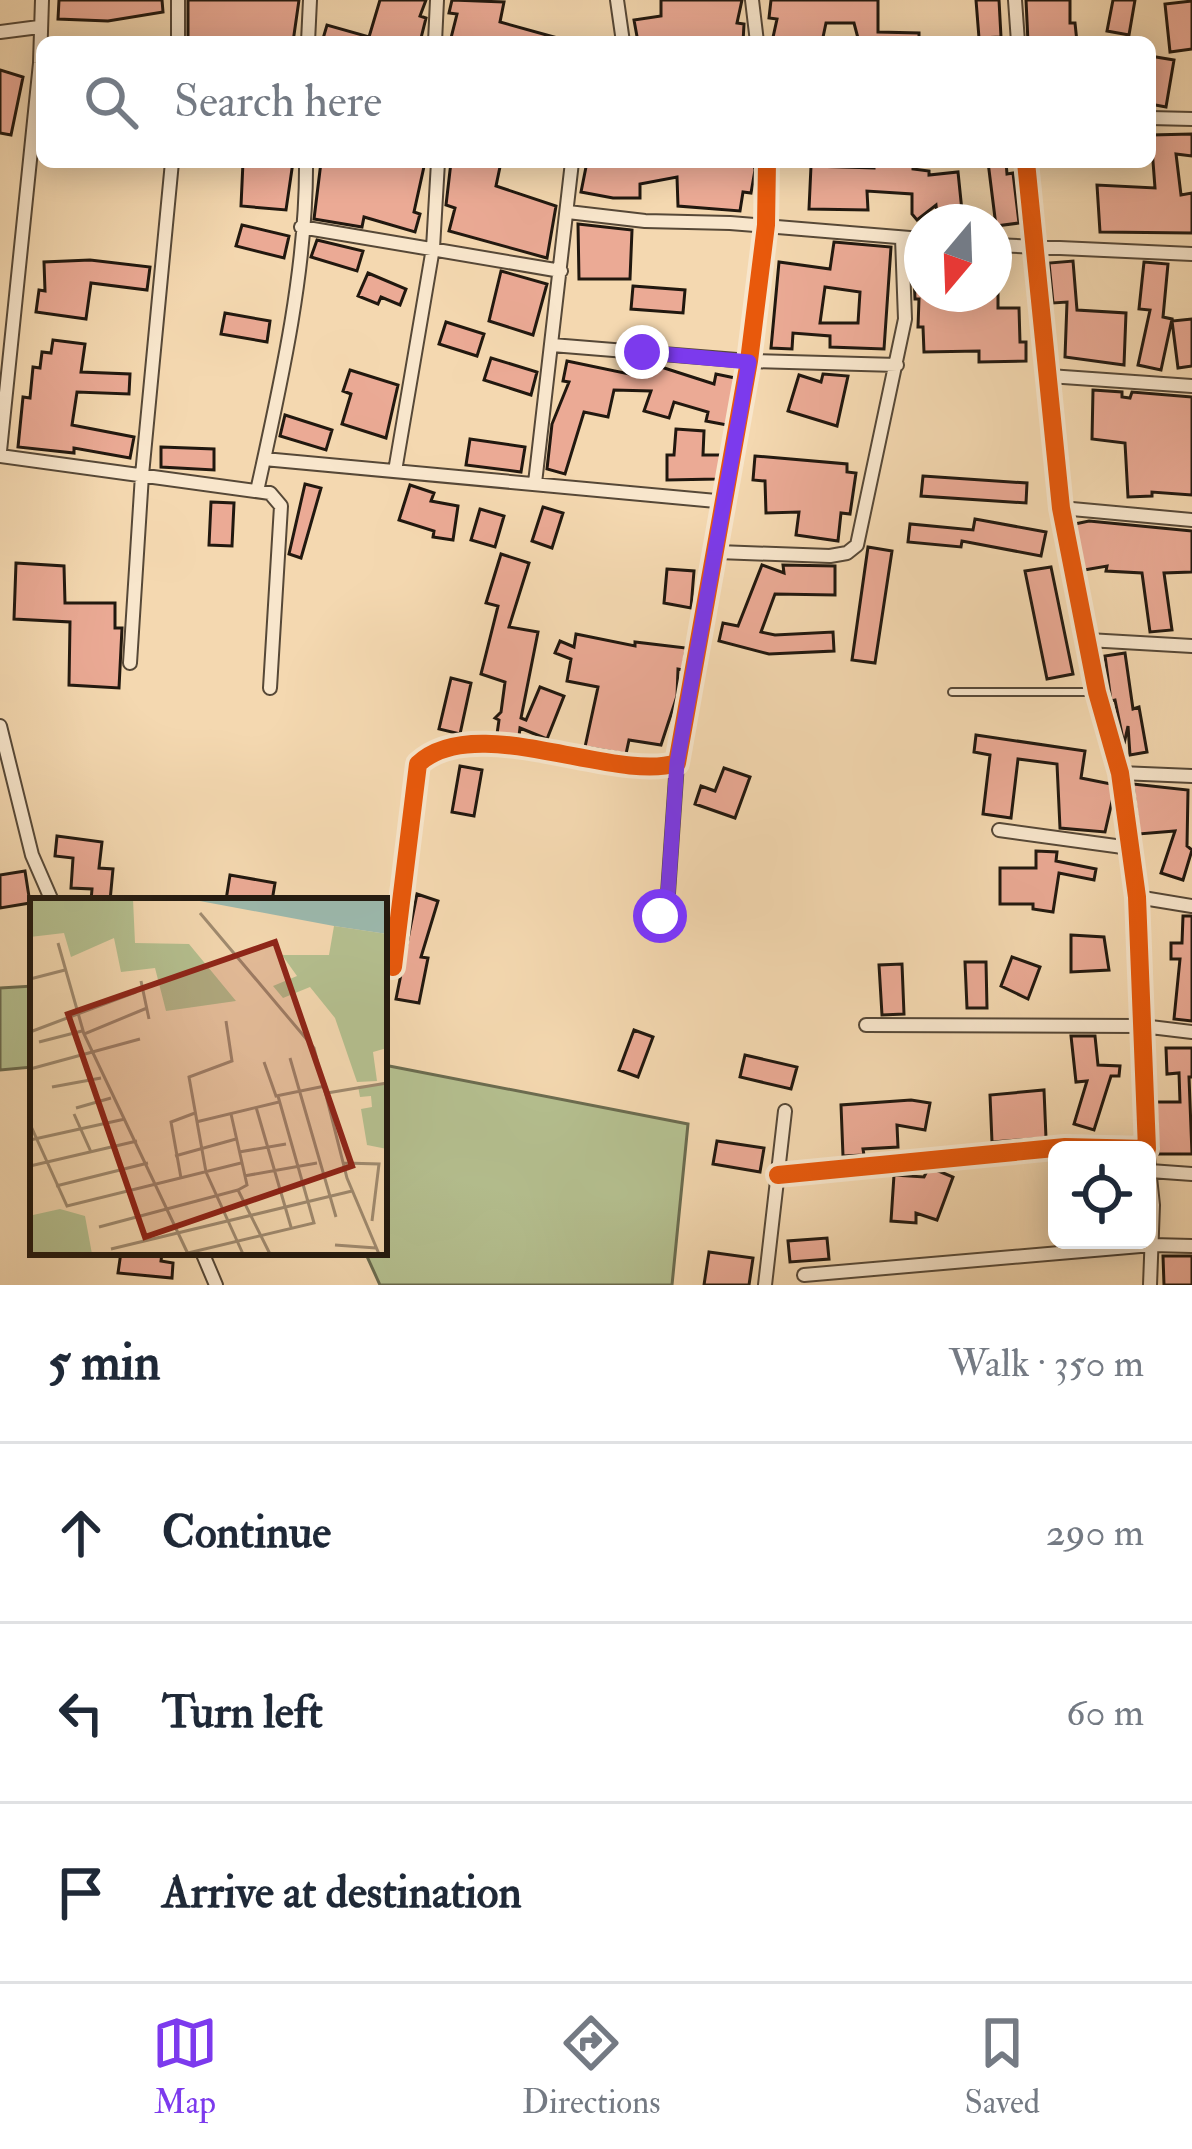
<!DOCTYPE html>
<html lang="en">
<head>
<meta charset="utf-8">
<style>
  body { margin:0; font-family:"IM FELL Double Pica",serif; background:#f6f6f7; color:#1f2937 }
  .controls { position:absolute; right:36px; bottom:36px; display:grid; overflow:hidden; border-radius:18px; box-shadow:0 6px 30px #0003 }
  .controls button { width:108px; height:108px; display:grid; place-items:center; padding:0; border:0; border-bottom:3px solid #e0e1e3; background:#fff; color:#1f2937; font:60px sans-serif }
  .compass { position:absolute; left:904px; top:204px; width:108px; height:108px; border-radius:50%; background:#fff; box-shadow:0 6px 30px #0003; rotate:199deg }
  .stop { position:absolute; width:36px; height:36px; margin:-27px; border:9px solid #7c3aed; border-radius:50%; background:#fff }
  .stop.end { background:#7c3aed; border-color:#fff; box-shadow:0 3px 12px #0008 }
  .list { margin:0; padding:0; list-style:none }
  h2 { display:flex; justify-content:space-between; align-items:center; height:156px; margin:0; padding:0 48px; font-size:51px }
  h2 small { font-size:39px; font-weight:400; color:#747a83 }
  .list li { display:grid; grid-template-columns:78px 1fr auto; gap:36px; align-items:center; box-sizing:border-box; height:180px; padding:0 48px; border-top:3px solid #e0e1e3 }
  .list b { display:block; font-size:45px; white-space:nowrap }
  .list em { font-size:39px; font-style:normal; color:#747a83 }
  .icon { flex:none; width:66px; height:66px; fill:none; stroke:currentColor; stroke-width:2; stroke-linecap:round; stroke-linejoin:round }
  .map { position:relative; flex:none; width:1192px; height:1285px; overflow:hidden }
  .search { position:absolute; background:#fff; box-shadow:0 6px 30px #0003; left:36px; right:36px; top:36px; height:132px; display:flex; align-items:center; gap:30px; box-sizing:border-box; padding:0 42px; border-radius:18px; color:#747a83; font-size:45px }
  .sheet { height:696px; background:#fff }
  nav { display:flex; justify-content:space-around; align-items:center; box-sizing:border-box; height:168px; border-top:3px solid #e0e1e3; background:#fff; font-size:33px; color:#747a83 }
  nav a { display:grid; justify-items:center; gap:6px }
  nav .on { color:#7c3aed }
  .map>svg:first-child { display:block }
  .green { fill:#b5c090; stroke:#6b6c50; stroke-width:3 }
  .building { fill:#ebaa95; stroke:#21180f; stroke-width:3; fill-rule:evenodd }
  .lines { fill:none; stroke-linecap:round; stroke-linejoin:round }
  .service-casing { stroke:#564837; stroke-width:10 }
  .minor-casing { stroke:#564837; stroke-width:16 }
  .service { stroke:#f8e6cc; stroke-width:6 }
  .minor { stroke:#f8e6cc; stroke-width:12 }
  .cycleway-casing { stroke:#f8e6cc; stroke-width:26 }
  .cycleway { stroke:#e8590c; stroke-width:18 }
  .route { stroke:#7c3aed; stroke-width:15 }
  .inset-road { fill:none; stroke:#a08b70; stroke-width:3 }
  .view { fill:#8f2418; fill-opacity:0.15; stroke:#8f2418; stroke-width:6 }
  .inset-edge { fill:none; stroke:#21180f; stroke-width:6 }
</style>
</head>
<body>
<div class="map">
<svg width="1192" height="1285" viewBox="0 0 1192 1285">
  <rect width="100%" height="100%" fill="#f4d8b0"/>
  <filter id="stains"><feTurbulence type="fractalNoise" baseFrequency=".00167" numOctaves="4"/><feColorMatrix values="0 0 0 0 .2 0 0 0 0 .09 0 0 0 0 .02 0 0 0 .5 -.17"/></filter>
  <radialGradient id="worn" r=".72"><stop offset=".6" stop-color="#630" stop-opacity="0"/><stop offset="1" stop-color="#630" stop-opacity=".3"/></radialGradient>
  <path class="green" d="M 33,986 L 33,1067 L 0,1070 L 0,988 Z
    M 384,1065 L 688,1124 L 672,1285 L 380,1285 L 365,1252 L 384,1252 Z"/>
  <path class="building" d="M 59,0 L 162,0 L 163,12 L 108,21 L 58,19 Z
    M 188,0 L 299,0 L 293,42 L 188,42 Z
    M 380,0 L 426,0 L 420,16 L 426,18 L 420,42 L 322,42 L 327,25 L 369,37 Z
    M 452,0 L 504,2 L 500,22 L 561,39 L 561,42 L 450,42 L 457,14 L 449,13 Z
    M 661,0 L 742,0 L 737,23 L 744,24 L 743,42 L 638,42 L 634,20 L 661,16 Z
    M 771,0 L 878,0 L 878,32 L 919,33 L 919,42 L 859,42 L 854,23 L 826,23 L 822,42 L 772,42 L 777,19 L 769,18 Z
    M 976,0 L 999,0 L 1001,37 L 979,38 Z
    M 1026,0 L 1070,0 L 1070,23 L 1075,23 L 1077,42 L 1028,42 Z
    M 1113,0 L 1135,0 L 1129,35 L 1107,31 Z
    M 1192,1 L 1192,49 L 1170,52 L 1165,4 Z
    M 1150,56 L 1174,60 L 1166,107 L 1150,104 Z
    M 0,70 L 23,77 L 11,135 L 0,133 Z
    M 1192,134 L 1192,156 L 1176,154 L 1181,195 L 1192,193 L 1192,233 L 1100,232 L 1097,185 L 1155,188 L 1151,135 Z
    M 243,162 L 293,162 L 286,210 L 241,206 Z
    M 321,162 L 425,162 L 414,212 L 420,214 L 415,232 L 364,217 L 362,227 L 314,219 Z
    M 451,162 L 501,162 L 496,186 L 556,206 L 547,258 L 449,231 L 455,208 L 446,205 Z
    M 587,162 L 753,162 L 755,170 L 751,193 L 743,192 L 740,211 L 678,206 L 677,177 L 640,184 L 640,198 L 613,198 L 581,192 Z
    M 874,162 L 913,162 L 913,169 L 929,171 L 929,175 L 958,172 L 962,211 L 937,214 L 936,205 L 917,220 L 912,214 L 912,194 L 867,191 L 868,210 L 809,209 L 811,166 L 874,168 Z
    M 988,162 L 1006,162 L 1007,174 L 1013,173 L 1019,223 L 996,226 Z
    M 578,224 L 632,230 L 630,279 L 579,279 Z
    M 242,225 L 289,236 L 284,258 L 236,246 Z
    M 317,240 L 363,251 L 357,271 L 311,257 Z
    M 834,242 L 891,247 L 884,349 L 830,347 L 830,336 L 793,333 L 792,349 L 771,348 L 779,262 L 830,269 ZM 825,287 L 860,292 L 858,323 L 820,323 Z
    M 913,249 L 922,249 L 922,294 L 998,294 L 998,308 L 1019,308 L 1020,342 L 1026,342 L 1026,361 L 979,362 L 979,351 L 924,352 L 923,327 L 918,327 L 919,299 L 915,299 Z
    M 90,260 L 150,267 L 147,290 L 91,283 L 86,319 L 36,312 L 39,290 L 45,291 L 44,262 Z
    M 1073,261 L 1077,310 L 1126,313 L 1124,365 L 1065,357 L 1067,302 L 1053,303 L 1049,263 Z
    M 1144,262 L 1168,264 L 1163,317 L 1172,319 L 1161,370 L 1138,365 L 1150,310 L 1139,309 Z
    M 501,271 L 547,284 L 533,335 L 489,321 Z
    M 368,273 L 406,289 L 400,305 L 381,297 L 378,304 L 358,296 Z
    M 633,286 L 685,290 L 683,313 L 631,309 Z
    M 225,313 L 270,321 L 267,342 L 221,334 Z
    M 1192,319 L 1192,366 L 1178,368 L 1172,321 Z
    M 446,322 L 484,334 L 477,356 L 439,344 Z
    M 53,340 L 85,344 L 81,372 L 130,374 L 129,394 L 77,392 L 72,425 L 134,437 L 130,458 L 74,448 L 74,453 L 18,447 L 23,397 L 30,398 L 33,367 L 40,368 L 42,352 L 51,353 Z
    M 491,358 L 537,372 L 531,395 L 484,380 Z
    M 567,361 L 629,374 L 629,370 L 657,371 L 658,366 L 714,384 L 716,374 L 735,378 L 727,425 L 706,421 L 708,412 L 674,402 L 669,418 L 644,411 L 651,391 L 614,390 L 608,417 L 584,412 L 565,474 L 547,469 L 552,424 L 569,382 L 563,381 Z
    M 350,370 L 398,385 L 386,438 L 342,424 L 351,394 L 343,391 Z
    M 823,374 L 848,376 L 837,426 L 788,411 L 799,375 L 821,382 Z
    M 1093,390 L 1122,392 L 1122,397 L 1130,398 L 1132,392 L 1192,397 L 1192,495 L 1152,492 L 1152,496 L 1128,497 L 1125,443 L 1092,439 Z
    M 285,415 L 332,430 L 326,450 L 280,436 Z
    M 676,429 L 704,431 L 703,455 L 722,455 L 717,479 L 667,480 L 667,455 L 674,455 Z
    M 470,439 L 525,447 L 521,472 L 466,465 Z
    M 161,447 L 214,449 L 214,470 L 161,467 Z
    M 755,456 L 847,464 L 847,472 L 856,473 L 850,514 L 841,513 L 838,541 L 796,535 L 799,512 L 766,513 L 765,481 L 753,480 Z
    M 923,476 L 1027,483 L 1026,503 L 921,496 Z
    M 305,484 L 321,488 L 301,558 L 289,554 Z
    M 410,485 L 434,493 L 431,501 L 458,506 L 453,540 L 433,537 L 434,531 L 399,520 Z
    M 211,502 L 234,503 L 232,546 L 209,545 Z
    M 543,507 L 563,513 L 552,548 L 532,541 Z
    M 480,509 L 504,516 L 495,547 L 471,540 Z
    M 975,519 L 1046,532 L 1041,556 L 962,541 L 961,547 L 908,542 L 910,524 L 973,530 Z
    M 1089,521 L 1192,531 L 1192,572 L 1164,573 L 1172,630 L 1150,632 L 1142,573 L 1106,571 L 1107,566 L 1084,570 L 1075,524 Z
    M 868,547 L 892,551 L 875,663 L 852,660 Z
    M 501,554 L 529,563 L 509,627 L 538,632 L 521,718 L 526,720 L 540,687 L 564,696 L 547,739 L 520,728 L 519,736 L 497,734 L 499,720 L 495,718 L 501,712 L 505,682 L 481,674 L 498,606 L 486,603 Z
    M 16,563 L 64,566 L 65,603 L 115,603 L 115,628 L 122,628 L 119,688 L 69,685 L 70,622 L 14,619 Z
    M 762,565 L 784,573 L 783,565 L 835,566 L 835,595 L 775,594 L 761,632 L 775,635 L 833,632 L 834,651 L 769,654 L 719,641 L 723,623 L 738,626 Z
    M 1051,567 L 1073,674 L 1047,679 L 1025,571 Z
    M 667,569 L 694,571 L 691,608 L 664,603 Z
    M 576,634 L 635,646 L 635,642 L 686,648 L 683,670 L 678,669 L 677,696 L 661,745 L 629,740 L 626,754 L 585,747 L 598,687 L 567,681 L 571,659 L 555,653 L 560,641 L 574,647 Z
    M 1125,653 L 1133,709 L 1139,707 L 1147,752 L 1130,755 L 1128,726 L 1124,744 L 1115,700 L 1111,701 L 1105,656 Z
    M 451,678 L 471,683 L 460,734 L 439,729 Z
    M 976,735 L 1085,751 L 1081,778 L 1111,784 L 1113,797 L 1105,832 L 1060,828 L 1057,764 L 1018,759 L 1011,818 L 983,814 L 990,755 L 974,752 Z
    M 460,766 L 482,770 L 474,816 L 452,812 Z
    M 724,768 L 750,777 L 735,818 L 695,804 L 701,786 L 715,791 Z
    M 1133,784 L 1188,790 L 1187,846 L 1192,850 L 1183,880 L 1161,873 L 1175,831 L 1139,834 Z
    M 57,836 L 102,842 L 99,868 L 113,869 L 110,901 L 91,901 L 92,889 L 71,888 L 73,858 L 55,856 Z
    M 1036,851 L 1057,852 L 1056,861 L 1096,869 L 1094,880 L 1059,873 L 1053,912 L 1033,909 L 1033,904 L 1000,904 L 1000,868 L 1036,868 Z
    M 25,871 L 30,903 L 0,908 L 0,875 Z
    M 230,875 L 275,883 L 272,901 L 226,900 Z
    M 417,894 L 438,901 L 421,957 L 428,958 L 419,1003 L 396,999 Z
    M 1183,916 L 1192,916 L 1192,1021 L 1174,1019 L 1180,959 L 1171,959 L 1171,943 L 1182,943 Z
    M 1071,935 L 1104,937 L 1109,970 L 1071,972 Z
    M 1012,957 L 1040,967 L 1028,999 L 1001,986 Z
    M 965,962 L 986,962 L 987,1008 L 967,1008 Z
    M 902,964 L 904,1014 L 882,1015 L 879,965 Z
    M 634,1030 L 653,1037 L 638,1077 L 619,1070 Z
    M 1071,1036 L 1095,1036 L 1098,1065 L 1120,1066 L 1119,1076 L 1111,1076 L 1094,1130 L 1074,1124 L 1087,1081 L 1076,1082 Z
    M 1166,1048 L 1192,1048 L 1192,1077 L 1189,1077 L 1192,1154 L 1158,1154 L 1156,1102 L 1180,1102 L 1179,1073 L 1167,1074 Z
    M 745,1055 L 797,1067 L 791,1089 L 740,1077 Z
    M 1044,1090 L 1046,1138 L 992,1142 L 990,1095 Z
    M 911,1100 L 930,1103 L 925,1130 L 897,1125 L 898,1147 L 863,1149 L 864,1155 L 843,1156 L 841,1105 Z
    M 717,1141 L 764,1148 L 760,1172 L 713,1164 Z
    M 936,1170 L 953,1177 L 937,1220 L 916,1213 L 916,1223 L 891,1221 L 894,1175 L 924,1177 L 927,1171 Z
    M 827,1238 L 829,1259 L 790,1262 L 788,1241 Z
    M 121,1252 L 162,1253 L 161,1261 L 173,1263 L 172,1278 L 118,1273 Z
    M 709,1252 L 753,1258 L 749,1285 L 704,1285 Z
    M 1163,1256 L 1192,1256 L 1192,1285 L 1164,1285 Z"/>
  <g class="lines">
    <g class="service-casing">
      <path id="service" d="M 952,692 L 1094,692"/>
    </g>
    <g class="minor-casing">
      <path id="minor" d="M 617,0 L 623,42
        M 752,0 L 757,42
        M 1015,0 L 1018,42
        M 0,32 L 39,27
        M 178,42 L 178,0
        M 308,42 L 310,0
        M 435,42 L 437,0
        M 1150,118 L 1192,119
        M 568,212 L 645,221 L 730,223 L 922,239
        M 301,227 L 561,271
        M 994,245 L 1192,254
        M 552,345 L 749,361 L 897,365
        M 1049,376 L 1192,386
        M 0,451 L 40,63 L 42,0
        M 0,456 L 270,493 L 281,506 L 270,688
        M 264,459 L 727,502
        M 395,471 L 433,248 L 438,162
        M 535,483 L 572,162
        M 257,491 C 280,387 307,269 306,162
        M 1061,508 L 1192,520
        M 718,552 L 830,556 L 847,553 L 857,545 L 905,319 L 902,238
        M 1088,640 L 1192,646
        M 130,663 L 142,475 L 172,162
        M 0,726 L 32,855 L 52,901
        M 1120,773 L 1192,776
        M 999,830 L 1130,848
        M 1137,897 L 1192,906
        M 660,916 L 668,893 L 677,763
        M 393,967 L 418,764 C 475,710 615,783 677,763 L 749,361 L 766,225 L 767,162
        M 866,1025 L 1142,1026 L 1192,1032
        M 1147,1149 L 1153,1205 L 1150,1285
        M 1150,1171 L 1192,1174
        M 778,1175 L 1065,1147 L 1147,1149 L 1137,897 L 1120,773 L 1097,692 L 1061,508 L 1026,162
        M 202,1252 L 216,1285
        M 804,1275 L 1152,1245 L 1192,1246
        M 765,1285 L 785,1111"/>
    </g>
    <use href="#service" class="service"/>
    <use href="#minor" class="minor"/>
    <g class="cycleway-casing">
      <path id="cycleway" d="M 393,967 L 418,764 C 475,710 615,783 677,763 L 749,361 L 766,225 L 767,162
        M 778,1175 L 1065,1147 L 1147,1149 L 1137,897 L 1120,773 L 1097,692 L 1061,508 L 1026,162"/>
    </g>
    <use href="#cycleway" class="cycleway"/>
  </g>
  <g class="lines">
    <path class="route" d="M 642,352 L 749,362 L 677,763 L 668,893 L 660,916"/>
  </g>
  <g transform="translate(30 898)">
    <rect width="357" height="357" fill="#f4d8b0"/>
    <path d="M 0,1 L 103,1 L 105,45 L 159,46 L 206,103 L 136,113 L 125,70 L 91,74 L 84,40 L 41,59 L 34,35 L 0,39 ZM 304,28 L 357,36 L 357,150 L 343,154 L 347,183 L 327,184 L 305,120 L 280,89 L 253,100 L 243,88 L 267,78 L 252,57 L 299,57 ZM 357,186 L 357,251 L 337,247 L 331,211 L 342,209 L 341,198 L 330,199 L 328,188 ZM 30,311 L 55,318 L 62,356 L 0,356 L 3,317 Z" fill="#b5c090"/>
    <path d="M 159,1 L 357,1 L 357,36 L 304,28 Z" fill="#9cb9ad"/>
    <path class="inset-road" d="M 170,15 L 284,150 L 317,280 L 349,356M 28,45 L 54,136M 0,81 L 35,72M 111,83 L 119,121M 117,110 L 54,136 L 158,356M 196,123 L 202,163 L 159,179 L 176,274 L 213,356M 0,134 L 106,94M 9,144 L 52,133M 260,160 L 306,319M 234,164 L 246,198 L 295,188M 0,171 L 110,141M 22,189 L 71,180M 297,195 L 357,185M 226,209 L 261,329M 46,210 L 81,200M 44,216 L 61,254M 201,216 L 217,287 L 208,292M 166,224 L 249,204M 0,226 L 37,308 L 211,265M 0,242 L 95,221M 209,254 L 256,246M 145,258 L 206,241M 314,265 L 349,266 L 342,323M 0,268 L 107,243M 214,278 L 287,265M 151,280 L 141,224 L 165,215M 26,288 L 118,265M 208,292 L 240,356M 69,329 L 208,292M 305,347 L 346,350M 81,351 L 322,293M 158,355 L 284,325 L 248,198"/>
    <path class="view" d="M 245,44 L 322,268 L 115,339 L 38,116 Z"/>
    <rect width="357" height="357" class="inset-edge"/>
  </g>
  <rect width="100%" height="100%" filter="url(#stains)"/>
  <rect width="100%" height="100%" fill="url(#worn)"/>
</svg>
<div class="controls">
<button><svg class="icon" aria-label="locate" viewBox="0 0 24 24"><circle cx="12" cy="12" r="6"/><path d="M12 2v4M12 18v4M2 12h4M18 12h4"/></svg></button>
</div>
<svg class="compass" viewBox="-18 -18 36 36"><path d="M0-13l5 13h-10z" fill="#e53935"/><path d="M0 13l5-13h-10z" fill="#747a83"/></svg>
<div class="stop" style="left:660px;top:916px"></div>
<div class="stop end" style="left:642px;top:352px"></div>
<div class="search"><svg class="icon" aria-label="search" viewBox="0 0 24 24"><circle cx="10" cy="10" r="6"/><path d="M15 15l6 6"/></svg>Search here</div>
</div>
<section class="sheet">
<h2>5 min<small>Walk · 350 m</small></h2>
<ul class="list">
<li><svg class="icon" aria-label="ahead" viewBox="0 0 24 24"><path d="M12 20V5M6 11l6-6 6 6"/></svg><div><b>Continue</b></div><em>290 m</em></li>
<li><svg class="icon" aria-label="left" viewBox="0 0 24 24"><path d="M17 20v-9H6M10 6l-5 5 5 5"/></svg><div><b>Turn left</b></div><em>60 m</em></li>
<li><svg class="icon" aria-label="arrive" viewBox="0 0 24 24"><path d="M6 21V4h12l-3 4 3 4H6"/></svg><div><b>Arrive at destination</b></div></li>
</ul>
</section>
<nav>
<a class="on"><svg class="icon" aria-label="map" viewBox="0 0 24 24"><path d="M3 6l6-2 6 2 6-2v14l-6 2-6-2-6 2zM9 4v14M15 6v14"/></svg>Map</a>
<a><svg class="icon" aria-label="directions" viewBox="0 0 24 24"><path d="M12 3l9 9-9 9-9-9zM9 14v-3h6M13 9l2 2-2 2"/></svg>Directions</a>
<a><svg class="icon" aria-label="saved" viewBox="0 0 24 24"><path d="M7 4h10v16l-5-4-5 4z"/></svg>Saved</a>
</nav>
</body>
</html>
